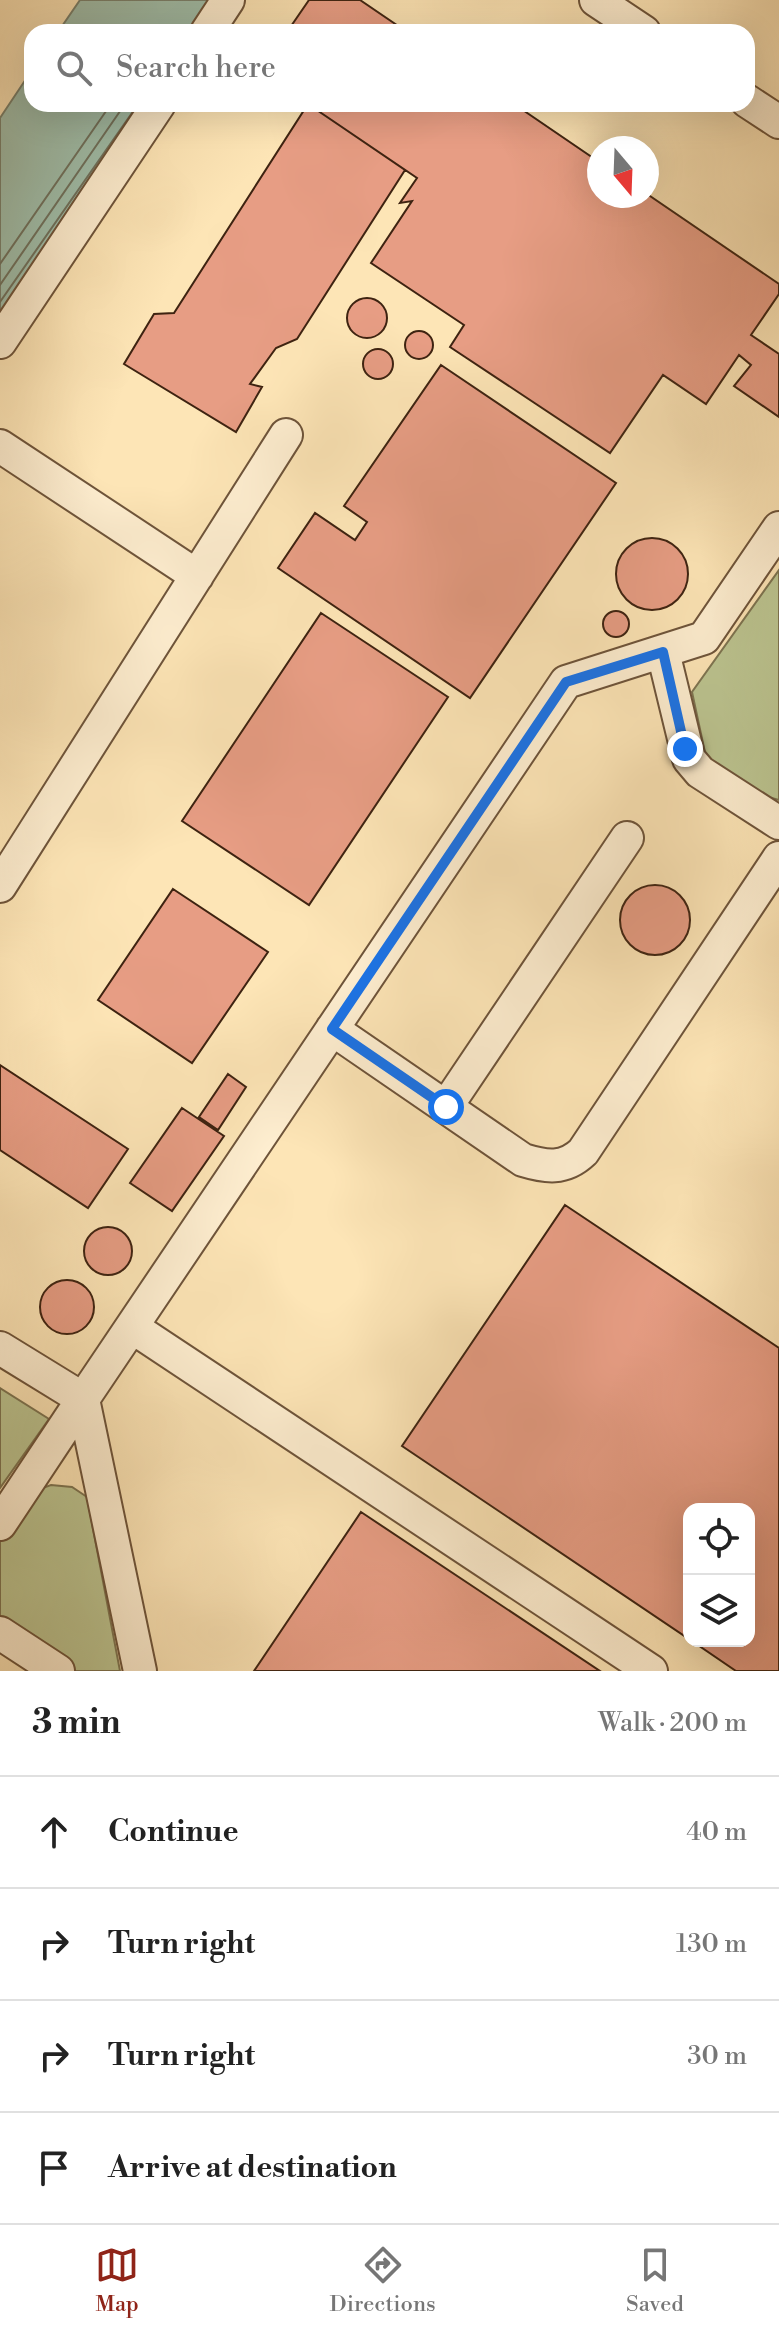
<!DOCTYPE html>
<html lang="en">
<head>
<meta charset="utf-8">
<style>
  body { margin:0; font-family:"Libre Bodoni",serif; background:#f6f6f6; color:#222 }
  .controls { position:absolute; right:24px; bottom:24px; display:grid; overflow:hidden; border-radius:16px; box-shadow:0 8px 32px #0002 }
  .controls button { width:72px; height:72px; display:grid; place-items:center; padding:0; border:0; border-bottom:2px solid #e0e0e0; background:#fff; color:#222; font:40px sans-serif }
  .compass { position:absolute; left:587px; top:136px; width:72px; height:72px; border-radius:50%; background:#fff; box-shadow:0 8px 32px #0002; rotate:161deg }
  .stop { position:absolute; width:24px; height:24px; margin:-18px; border:6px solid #1a73e8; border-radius:50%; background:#fff }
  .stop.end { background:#1a73e8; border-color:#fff; box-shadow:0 2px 8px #0008 }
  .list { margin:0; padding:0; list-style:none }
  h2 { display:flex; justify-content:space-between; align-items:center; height:104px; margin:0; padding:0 32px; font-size:34px }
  h2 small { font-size:26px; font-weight:400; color:#767676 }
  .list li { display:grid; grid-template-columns:52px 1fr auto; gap:24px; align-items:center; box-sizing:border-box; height:112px; padding:0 32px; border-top:2px solid #e0e0e0 }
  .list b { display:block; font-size:30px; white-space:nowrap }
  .list em { font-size:26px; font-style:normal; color:#767676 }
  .icon { flex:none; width:44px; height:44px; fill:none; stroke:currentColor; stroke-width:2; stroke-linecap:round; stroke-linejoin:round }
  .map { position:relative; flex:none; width:779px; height:1671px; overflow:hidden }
  .search { position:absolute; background:#fff; box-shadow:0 8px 32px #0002; left:24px; right:24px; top:24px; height:88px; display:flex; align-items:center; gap:20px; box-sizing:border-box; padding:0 28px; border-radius:24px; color:#767676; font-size:30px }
  .sheet { height:552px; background:#fff }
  nav { display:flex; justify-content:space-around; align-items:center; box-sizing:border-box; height:112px; border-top:2px solid #e0e0e0; background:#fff; font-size:22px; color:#767676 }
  nav a { display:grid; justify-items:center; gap:4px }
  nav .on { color:#8f2418 }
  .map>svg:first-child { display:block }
  .green { fill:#bcc591; stroke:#7d7451; stroke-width:2 }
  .water { fill:#9fbfac; stroke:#78816e; stroke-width:2 }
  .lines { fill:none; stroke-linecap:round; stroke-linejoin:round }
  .shore { stroke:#6e715e; stroke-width:2 }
  .building { fill:#e79d84; stroke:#3e2311; stroke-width:2 }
  .minor-casing { stroke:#6e543a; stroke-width:36 }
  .minor { stroke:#feeed0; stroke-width:32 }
  .route { stroke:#1a73e8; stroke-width:10 }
</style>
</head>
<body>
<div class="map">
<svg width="779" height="1671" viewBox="0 0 779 1671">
  <rect width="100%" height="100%" fill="#fde5b6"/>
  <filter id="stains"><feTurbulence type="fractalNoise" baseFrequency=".0025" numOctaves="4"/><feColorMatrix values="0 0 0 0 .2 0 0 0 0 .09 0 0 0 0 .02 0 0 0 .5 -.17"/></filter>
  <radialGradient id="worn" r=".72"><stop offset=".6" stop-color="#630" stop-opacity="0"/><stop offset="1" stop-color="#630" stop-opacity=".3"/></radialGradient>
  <path class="green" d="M 779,570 L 779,800 L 765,796 L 706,757 L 692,692 Z
    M 0,1388 L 49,1419 L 0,1488 Z
    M 51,1485 L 72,1487 L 87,1497 L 120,1671 L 74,1671 L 0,1621 L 0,1537 L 37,1490 Z"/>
  <path class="water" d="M 80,0 L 219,0 L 197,32 L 58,32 Z
    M 32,70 L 32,104 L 147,104 L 0,316 L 0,118 Z"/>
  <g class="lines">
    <path class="shore" d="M 0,264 L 111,104
      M 0,285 L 125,104
      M 0,302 L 134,110"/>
  </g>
  <path class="building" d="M 309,0 L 360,0 L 407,32 L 287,32 Z
    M 308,104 L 514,104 L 599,162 L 599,196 L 647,194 L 779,284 L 779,294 L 751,335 L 779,354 L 779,417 L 734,386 L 751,365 L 739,355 L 706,404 L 663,375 L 610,453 L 450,347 L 464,325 L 371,263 L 412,201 L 400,203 L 417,178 Z
    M 308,104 L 405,170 L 297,339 L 276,348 L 250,384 L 262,387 L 236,432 L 124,364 L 154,314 L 174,313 Z
    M347 318a20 20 0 1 1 40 0a20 20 0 1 1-40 0Z
    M405 345a14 14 0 1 1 28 0a14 14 0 1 1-28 0Z
    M363 364a15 15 0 1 1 30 0a15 15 0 1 1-30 0Z
    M 441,365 L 616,483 L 470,698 L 278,568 L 315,513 L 355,540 L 367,522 L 344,506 Z
    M616 574a36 36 0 1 1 72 0a36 36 0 1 1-72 0Z
    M603 624a13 13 0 1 1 26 0a13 13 0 1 1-26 0Z
    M 321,613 L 448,697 L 309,905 L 182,821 Z
    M620 920a35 35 0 1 1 70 0a35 35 0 1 1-70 0Z
    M 173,889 L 268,952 L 192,1063 L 98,1000 Z
    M 0,1065 L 128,1149 L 88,1208 L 0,1150 Z
    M 228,1074 L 246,1087 L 218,1130 L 199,1117 Z
    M 182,1108 L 224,1136 L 172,1211 L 130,1183 Z
    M 565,1205 L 779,1348 L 779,1671 L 736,1671 L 692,1641 L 749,1641 L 749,1509 L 689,1509 L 689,1639 L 402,1446 Z
    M84 1251a24 24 0 1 1 48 0a24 24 0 1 1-48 0Z
    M40 1307a27 27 0 1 1 54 0a27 27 0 1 1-54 0Z
    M 361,1512 L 600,1671 L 254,1671 Z"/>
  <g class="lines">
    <g class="minor-casing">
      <path id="minor" d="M 596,0 L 644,32
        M 207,32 L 228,0
        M 747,101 L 779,122
        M 0,342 L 159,104
        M 0,446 L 197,576
        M 663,652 L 689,759 L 700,772 L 779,823
        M 0,886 L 286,435
        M 332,1029 L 523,1160 C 546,1167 564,1170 583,1152 L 779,858
        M 446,1107 L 627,838
        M 132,1327 L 651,1671
        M 0,1348 L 83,1399 L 566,682 L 704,638 L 779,528
        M 83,1399 L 140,1671
        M 0,1524 L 83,1399
        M 0,1633 L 58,1671"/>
    </g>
    <use href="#minor" class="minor"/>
  </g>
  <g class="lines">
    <path class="route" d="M 446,1107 L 332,1029 L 566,682 L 663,652 L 685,749"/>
  </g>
  <rect width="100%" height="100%" filter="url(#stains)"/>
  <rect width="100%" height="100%" fill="url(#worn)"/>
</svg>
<div class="controls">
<button><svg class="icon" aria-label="locate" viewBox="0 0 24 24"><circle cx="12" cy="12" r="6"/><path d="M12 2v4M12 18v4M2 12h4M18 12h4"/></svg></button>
<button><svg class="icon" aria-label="layers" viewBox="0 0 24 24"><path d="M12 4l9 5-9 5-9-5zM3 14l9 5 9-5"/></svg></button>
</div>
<svg class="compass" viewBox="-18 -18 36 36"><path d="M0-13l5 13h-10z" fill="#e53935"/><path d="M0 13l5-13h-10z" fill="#767676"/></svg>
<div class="stop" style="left:446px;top:1107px"></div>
<div class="stop end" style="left:685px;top:749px"></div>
<div class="search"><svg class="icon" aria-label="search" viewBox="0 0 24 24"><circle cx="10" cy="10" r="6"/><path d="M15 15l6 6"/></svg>Search here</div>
</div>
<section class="sheet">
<h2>3 min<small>Walk · 200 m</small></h2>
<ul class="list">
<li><svg class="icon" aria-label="ahead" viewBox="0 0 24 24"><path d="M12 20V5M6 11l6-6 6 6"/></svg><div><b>Continue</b></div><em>40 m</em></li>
<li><svg class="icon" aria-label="right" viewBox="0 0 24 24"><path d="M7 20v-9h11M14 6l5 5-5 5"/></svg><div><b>Turn right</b></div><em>130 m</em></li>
<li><svg class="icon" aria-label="right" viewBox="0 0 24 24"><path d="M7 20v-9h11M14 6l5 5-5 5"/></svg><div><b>Turn right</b></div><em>30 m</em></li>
<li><svg class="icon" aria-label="arrive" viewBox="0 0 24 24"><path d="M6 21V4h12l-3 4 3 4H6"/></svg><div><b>Arrive at destination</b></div></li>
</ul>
</section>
<nav>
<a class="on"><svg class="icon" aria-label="map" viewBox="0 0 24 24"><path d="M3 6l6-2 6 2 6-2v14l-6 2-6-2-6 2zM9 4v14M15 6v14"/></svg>Map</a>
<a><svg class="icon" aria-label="directions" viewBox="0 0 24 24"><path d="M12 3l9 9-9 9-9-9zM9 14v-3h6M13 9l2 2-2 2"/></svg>Directions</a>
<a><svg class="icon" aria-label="saved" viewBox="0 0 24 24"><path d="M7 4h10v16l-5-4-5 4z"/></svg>Saved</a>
</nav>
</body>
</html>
